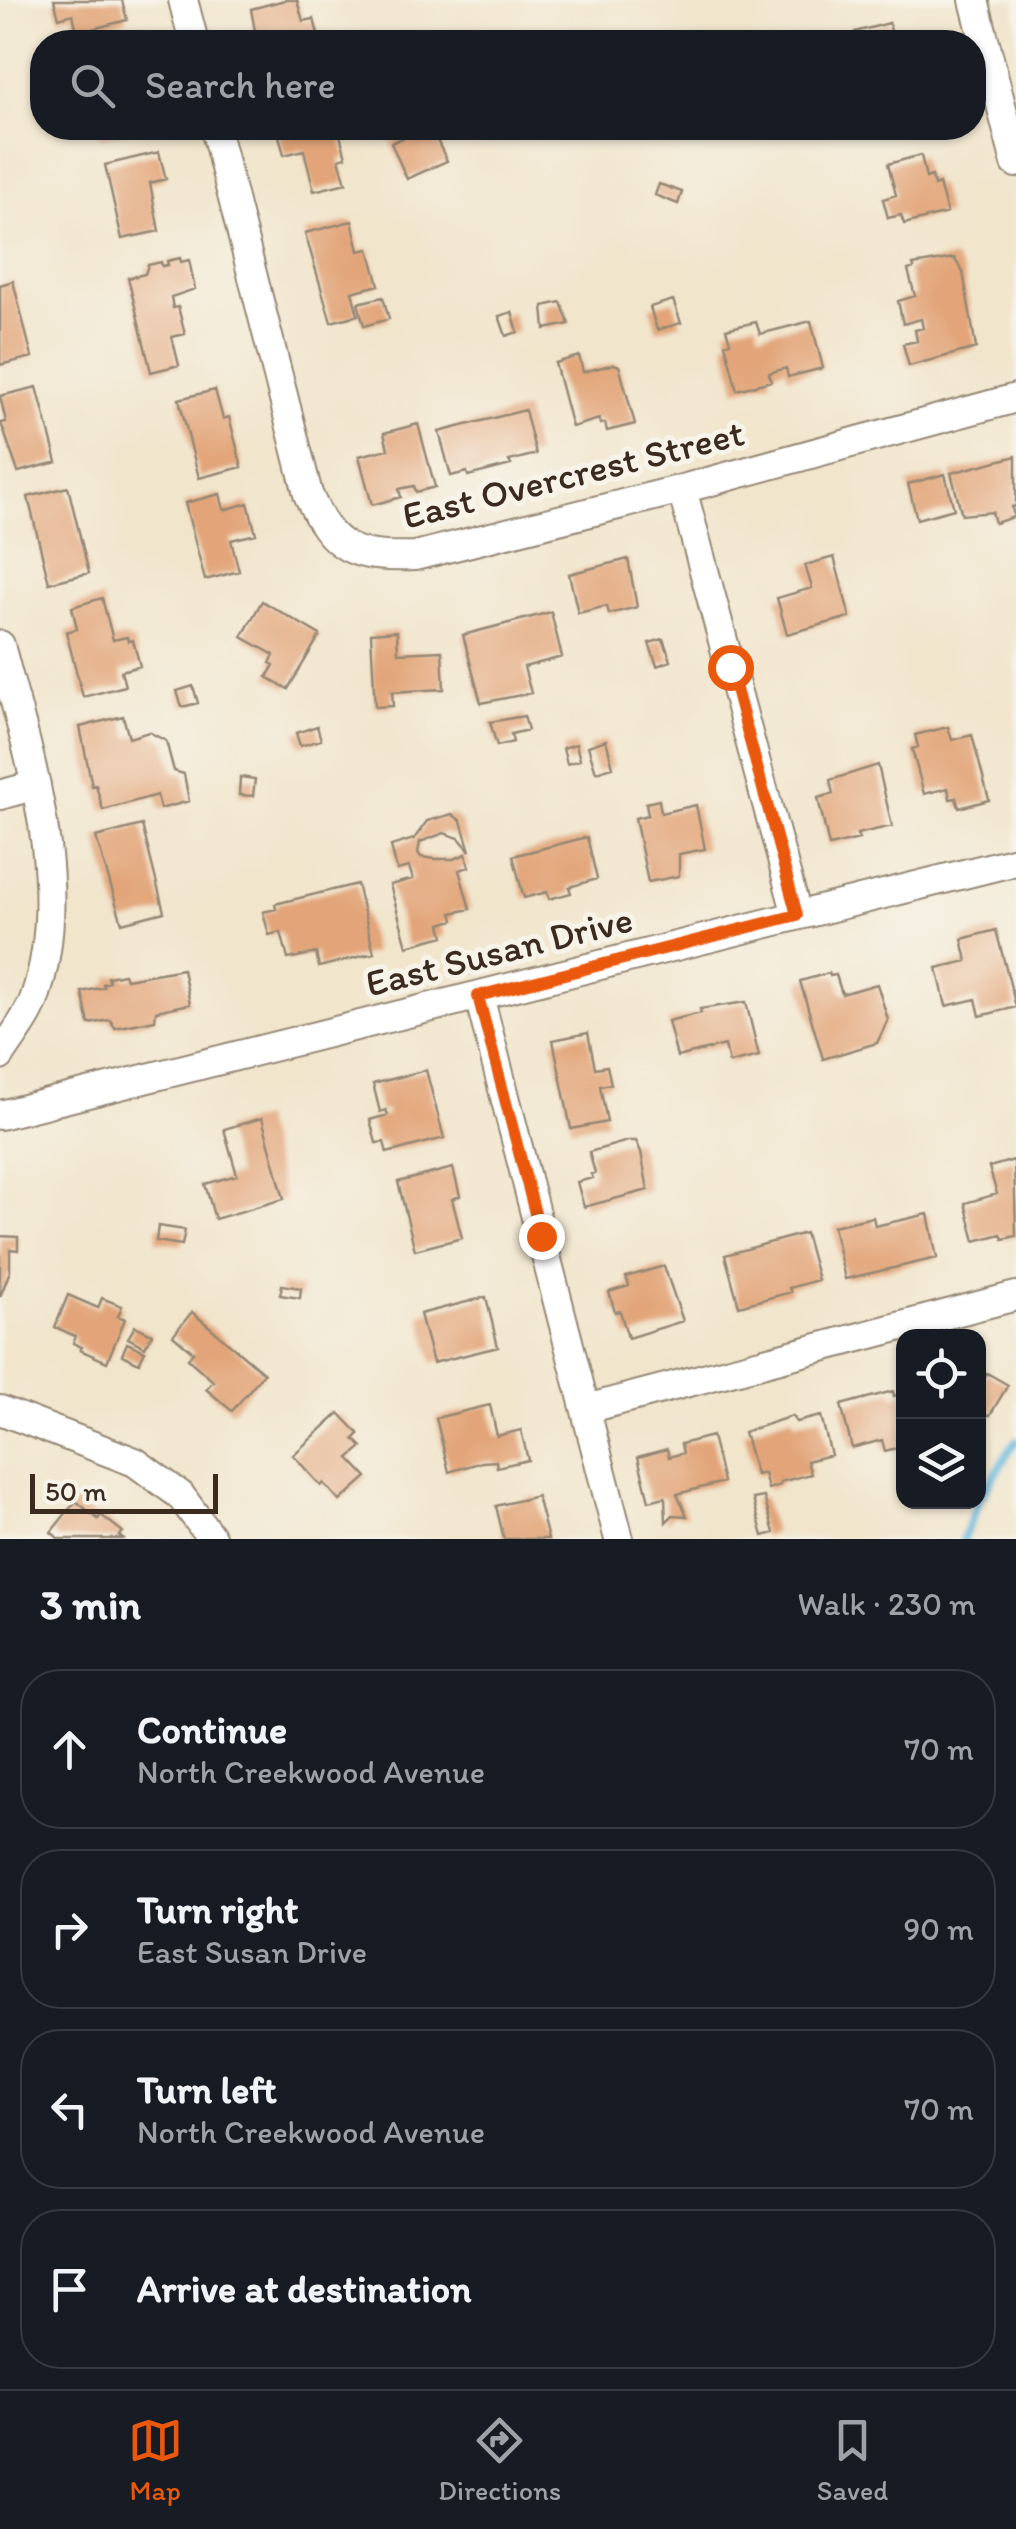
<!DOCTYPE html>
<html lang="en">
<head>
<meta charset="utf-8">
<style>
  body { margin:0; font-family:Itim,sans-serif; background:#242831; color:#f1f3f6 }
  .controls { position:absolute; right:30px; bottom:30px; display:grid; overflow:hidden; border-radius:20px; box-shadow:0 2px 8px #0004 }
  .controls button { width:90px; height:90px; display:grid; place-items:center; padding:0; border:0; border-bottom:2px solid #363941; background:#171b24; color:#f1f3f6; font:50px sans-serif }
  .scale { position:absolute; left:30px; bottom:25px; width:188px; box-sizing:border-box; padding-left:10px; border:5px solid #3b2a1e; border-top:0; font-size:28px; line-height:35px; white-space:nowrap; color:#3b2a1e; -webkit-text-stroke:8px #f7f3e8; paint-order:stroke }
  .stop { position:absolute; width:30px; height:30px; margin:-22px; border:8px solid #ea580c; border-radius:50%; background:#fff }
  .stop.end { background:#ea580c; border-color:#fff; box-shadow:0 2px 10px #0008 }
  .list { margin:0; padding:0; list-style:none }
  h2 { display:flex; justify-content:space-between; align-items:center; height:130px; margin:0; padding:0 40px; font-size:42px }
  h2 small { font-size:32px; font-weight:400; color:#9ea1a6 }
  .list li { display:grid; grid-template-columns:65px 1fr auto; gap:30px; align-items:center; box-sizing:border-box; height:160px; margin:0 20px 20px; padding:0 20px; border:2px solid #363941; border-radius:40px }
  .list b { display:block; font-size:38px; white-space:nowrap }
  .list p { margin:0; font-size:32px; white-space:nowrap; color:#9ea1a6 }
  .list em { font-size:32px; font-style:normal; color:#9ea1a6 }
  .icon { flex:none; width:55px; height:55px; fill:none; stroke:currentColor; stroke-width:2; stroke-linecap:round; stroke-linejoin:round }
  .map { position:relative; flex:none; width:1016px; height:1539px; overflow:hidden }
  .search { position:absolute; background:#171b24; box-shadow:0 2px 8px #0004; left:30px; right:30px; top:30px; height:110px; display:flex; align-items:center; gap:25px; box-sizing:border-box; padding:0 35px; border-radius:40px; color:#9ea1a6; font-size:38px }
  .sheet { height:850px; background:#171b24 }
  nav { display:flex; justify-content:space-around; align-items:center; box-sizing:border-box; height:140px; border-top:2px solid #363941; background:#171b24; font-size:28px; color:#9ea1a6 }
  nav a { display:grid; justify-items:center; gap:5px }
  nav .on { color:#ea580c }
  .map>svg:first-child { display:block }
  .lines { fill:none; stroke-linecap:round; stroke-linejoin:round }
  .stream { stroke:#61b8de; stroke-width:8 }
  .building { fill:#e2a478 }
  .street-casing { stroke:#968875; stroke-width:32 }
  .street { stroke:#fff; stroke-width:28 }
  .route { stroke:#ea580c; stroke-width:12 }
  .labels { text-anchor:middle; stroke-width:10; stroke-linejoin:round; paint-order:stroke }
  .street-label { font-size:38px; fill:#3b2a1e; stroke:#f7f3e8 }
</style>
</head>
<body>
<div class="map">
<svg width="1016" height="1539" viewBox="0 0 1016 1539">
  <rect width="100%" height="100%" fill="#f7f3e8"/>
  <filter id="ink" filterUnits="userSpaceOnUse"><feTurbulence type="fractalNoise" baseFrequency=".01" numOctaves="2"/><feDisplacementMap in="SourceGraphic" scale="20" xChannelSelector="R" yChannelSelector="G"/><feConvolveMatrix kernelMatrix="1 2 1 2 8 2 1 2 1" color-interpolation-filters="sRGB"/></filter>
  <filter id="wash" filterUnits="userSpaceOnUse"><feTurbulence type="fractalNoise" baseFrequency=".0048" numOctaves="4" result="noise"/><feDisplacementMap in="SourceGraphic" scale="40" xChannelSelector="R" yChannelSelector="G"/><feGaussianBlur stdDeviation="2.25" result="paint"/><feColorMatrix in="noise" values="0 0 0 0 0 0 0 0 0 0 0 0 0 0 0 0 0 1.4 0 .05"/><feComposite in="paint" operator="in"/></filter>
  <g filter="url(#wash)">
    <rect width="100%" height="100%" fill="#f1e5cc"/>
    <g class="lines">
      <path class="stream" d="M 978,1501 L 1016,1441
        M 963,1539 L 978,1502"/>
    </g>
    <g id="blocks">
      <path class="building" d="M 54,0 L 122,0 L 127,20 L 77,33 L 73,14 L 59,18 Z
        M 285,0 L 297,0 L 303,21 L 314,19 L 320,42 L 257,42 L 251,9 Z
        M 889,23 L 894,42 L 858,42 L 855,32 Z
        M 98,128 L 135,128 L 136,129 L 101,138 Z
        M 277,128 L 338,128 L 346,157 L 339,159 L 346,183 L 314,191 L 304,150 L 284,155 Z
        M 424,128 L 431,128 L 447,161 L 407,179 L 391,143 Z
        M 159,152 L 166,179 L 150,183 L 159,231 L 122,239 L 105,165 Z
        M 921,155 L 926,178 L 932,176 L 934,186 L 939,184 L 947,213 L 904,224 L 901,215 L 888,218 L 883,199 L 896,195 L 888,164 Z
        M 659,184 L 682,192 L 678,204 L 655,195 Z
        M 352,221 L 359,251 L 369,249 L 379,285 L 352,292 L 358,315 L 331,322 L 305,233 Z
        M 180,258 L 181,262 L 189,260 L 195,289 L 171,297 L 173,308 L 178,307 L 185,334 L 172,337 L 179,365 L 151,372 L 128,278 L 145,274 L 148,265 L 161,262 L 162,266 L 168,265 L 167,261 Z
        M 954,258 L 963,272 L 976,348 L 909,366 L 903,344 L 917,341 L 915,330 L 923,328 L 921,319 L 903,324 L 898,301 L 915,296 L 908,270 L 914,268 L 913,265 Z
        M 13,281 L 32,357 L 0,365 L 0,285 Z
        M 383,297 L 389,319 L 364,326 L 358,303 Z
        M 673,300 L 681,323 L 657,330 L 650,307 Z
        M 561,302 L 569,324 L 545,329 L 543,306 Z
        M 512,312 L 518,332 L 506,336 L 499,316 Z
        M 811,321 L 823,368 L 788,377 L 786,368 L 769,373 L 771,381 L 737,390 L 725,343 L 730,342 L 726,329 L 756,322 L 760,334 Z
        M 579,356 L 583,372 L 614,364 L 619,366 L 635,424 L 607,431 L 605,423 L 600,424 L 599,419 L 572,427 L 555,363 Z
        M 37,387 L 57,462 L 18,472 L 1,423 L 6,422 L 0,396 Z
        M 215,390 L 223,419 L 229,417 L 242,467 L 199,478 L 179,399 Z
        M 525,410 L 536,454 L 509,461 L 511,465 L 468,476 L 467,472 L 451,476 L 439,432 Z
        M 418,424 L 435,487 L 416,492 L 414,486 L 399,489 L 401,497 L 372,505 L 359,456 L 388,449 L 384,433 Z
        M 1016,456 L 1016,506 L 1012,507 L 1014,517 L 995,523 L 992,512 L 962,515 L 951,473 Z
        M 945,474 L 954,509 L 917,519 L 908,484 Z
        M 68,487 L 89,573 L 49,583 L 28,497 Z
        M 220,494 L 224,510 L 248,503 L 256,534 L 231,540 L 239,571 L 205,580 L 185,503 Z
        M 834,557 L 850,617 L 787,634 L 777,598 L 812,588 L 805,565 Z
        M 628,559 L 637,607 L 609,614 L 607,606 L 578,613 L 569,574 Z
        M 102,598 L 113,640 L 127,637 L 128,641 L 133,640 L 140,666 L 121,671 L 125,686 L 83,697 L 66,632 L 77,629 L 72,607 Z
        M 262,601 L 320,635 L 288,689 L 267,677 L 274,665 L 270,663 L 274,655 L 242,637 Z
        M 551,612 L 562,657 L 524,667 L 531,693 L 481,703 L 463,635 Z
        M 397,631 L 398,653 L 442,651 L 444,689 L 392,692 L 393,706 L 375,707 L 371,633 Z
        M 663,639 L 671,661 L 657,666 L 649,643 Z
        M 193,686 L 198,703 L 182,707 L 177,691 Z
        M 123,716 L 129,738 L 149,732 L 166,741 L 174,771 L 184,774 L 189,801 L 160,809 L 157,795 L 103,810 L 96,785 L 92,786 L 80,727 Z
        M 524,716 L 528,730 L 511,734 L 513,742 L 497,746 L 490,722 Z
        M 317,726 L 321,740 L 300,746 L 296,733 Z
        M 948,727 L 952,740 L 972,735 L 989,800 L 959,808 L 956,798 L 950,799 L 948,788 L 924,794 L 912,749 L 918,747 L 915,735 Z
        M 606,740 L 613,767 L 596,772 L 588,746 Z
        M 576,744 L 580,760 L 567,764 L 563,748 Z
        M 878,765 L 892,826 L 857,834 L 859,839 L 829,846 L 818,798 L 833,794 L 830,780 Z
        M 240,777 L 255,779 L 253,796 L 239,795 Z
        M 659,800 L 661,813 L 696,805 L 705,849 L 679,854 L 679,876 L 648,882 L 635,818 L 648,815 L 646,803 Z
        M 452,814 L 461,821 L 470,851 L 459,838 L 444,833 L 420,842 L 418,853 L 421,857 L 435,859 L 454,859 L 466,854 L 469,867 L 459,870 L 470,909 L 452,913 L 454,920 L 441,924 L 444,936 L 407,946 L 390,885 L 413,879 L 409,867 L 397,870 L 391,846 L 414,839 L 427,821 Z
        M 142,825 L 164,912 L 122,923 L 96,837 Z
        M 587,837 L 597,879 L 569,887 L 571,893 L 549,899 L 547,892 L 524,898 L 513,856 Z
        M 357,884 L 374,953 L 319,967 L 316,953 L 288,959 L 281,932 L 269,935 L 263,912 L 276,909 L 275,904 Z
        M 996,930 L 1016,1007 L 980,1016 L 976,999 L 946,1006 L 937,968 L 967,961 L 962,939 Z
        M 183,969 L 190,1004 L 156,1011 L 155,1020 L 115,1028 L 110,1020 L 89,1024 L 82,992 L 104,987 L 103,984 L 109,982 L 108,977 L 124,974 L 126,979 Z
        M 829,973 L 830,976 L 836,975 L 842,994 L 877,984 L 888,1020 L 877,1043 L 823,1059 L 800,981 Z
        M 746,1002 L 759,1056 L 729,1063 L 725,1045 L 677,1057 L 668,1021 L 701,1013 L 700,1009 Z
        M 588,1033 L 595,1068 L 607,1066 L 611,1084 L 600,1086 L 607,1122 L 571,1129 L 553,1040 Z
        M 426,1070 L 444,1138 L 387,1153 L 384,1142 L 376,1143 L 370,1120 L 388,1115 L 386,1110 L 380,1112 L 373,1084 Z
        M 262,1118 L 284,1199 L 215,1219 L 205,1184 L 237,1175 L 224,1129 Z
        M 628,1141 L 636,1141 L 641,1152 L 648,1190 L 584,1207 L 577,1182 L 593,1178 L 591,1174 L 595,1173 L 589,1152 Z
        M 1014,1160 L 1016,1236 L 1003,1239 L 1001,1234 L 975,1241 L 965,1203 L 997,1194 L 989,1167 Z
        M 453,1168 L 460,1196 L 452,1199 L 462,1238 L 415,1250 L 398,1182 Z
        M 928,1214 L 937,1258 L 845,1279 L 833,1226 L 873,1217 L 875,1226 Z
        M 158,1226 L 185,1230 L 182,1245 L 156,1241 Z
        M 805,1233 L 818,1280 L 789,1288 L 791,1292 L 739,1306 L 725,1255 Z
        M 0,1236 L 18,1237 L 18,1250 L 10,1249 L 10,1271 L 0,1297 Z
        M 664,1266 L 683,1321 L 628,1338 L 620,1311 L 615,1312 L 609,1292 L 629,1286 L 626,1277 Z
        M 282,1285 L 301,1288 L 300,1298 L 280,1295 Z
        M 68,1295 L 98,1308 L 102,1298 L 122,1306 L 118,1316 L 125,1319 L 107,1362 L 80,1350 L 82,1347 L 73,1343 L 75,1336 L 55,1327 Z
        M 486,1297 L 498,1347 L 433,1363 L 420,1314 Z
        M 192,1312 L 264,1373 L 232,1411 L 206,1389 L 213,1381 L 188,1359 L 193,1352 L 173,1335 Z
        M 135,1326 L 152,1334 L 145,1347 L 128,1338 Z
        M 127,1343 L 145,1351 L 139,1363 L 122,1355 Z
        M 987,1373 L 1008,1385 L 990,1415 L 978,1416 L 978,1388 Z
        M 893,1391 L 894,1396 L 904,1393 L 904,1446 L 885,1451 L 882,1440 L 852,1448 L 841,1405 Z
        M 490,1405 L 497,1436 L 521,1430 L 528,1460 L 497,1467 L 496,1461 L 482,1462 L 449,1472 L 436,1418 Z
        M 339,1413 L 359,1434 L 354,1439 L 362,1447 L 349,1458 L 367,1477 L 340,1501 L 324,1483 L 321,1486 L 293,1455 Z
        M 792,1416 L 796,1422 L 821,1416 L 831,1455 L 807,1461 L 811,1474 L 780,1482 L 780,1485 L 768,1489 L 764,1473 L 756,1475 L 744,1432 Z
        M 712,1436 L 723,1482 L 677,1494 L 687,1516 L 673,1515 L 666,1522 L 665,1497 L 649,1501 L 638,1457 L 667,1449 L 669,1457 L 683,1453 L 681,1444 Z
        M 537,1496 L 548,1539 L 504,1539 L 496,1506 Z
        M 764,1497 L 774,1533 L 763,1536 L 753,1499 Z
        M 76,1501 L 98,1519 L 101,1515 L 123,1532 L 119,1536 L 123,1539 L 59,1539 L 51,1532 Z"/>
    </g>
  </g>
  <g filter="url(#ink)">
    <use href="#blocks" fill-opacity="0" stroke="#968875" stroke-width="2.5"/>
    <g class="lines">
      <g class="street-casing">
        <path id="street" d="M 183,0 L 194,42
          M 974,0 L 1016,163
          M 215,128 L 308,494 C 332,551 355,558 415,556 L 682,489 L 1016,398
          M 682,489 L 797,915
          M 0,645 C 28,754 73,885 35,997 C 29,1017 11,1038 0,1056
          M 0,795 L 36,785
          M 479,996 L 619,1539
          M 0,1115 L 1016,861
          M 586,1409 L 1016,1296
          M 0,1410 L 135,1462 L 180,1495 L 212,1539"/>
      </g>
      <use href="#street" class="street"/>
    </g>
  </g>
  <g class="lines" filter="url(#ink)">
    <path class="route" d="M 541,1236 L 478,996 L 797,915 L 730,667"/>
  </g>
  <g class="labels">
    <g class="street-label">
      <text transform="translate(573 474) rotate(-14)" y="13">East Overcrest Street</text>
      <text transform="translate(499 951) rotate(-14)" y="13">East Susan Drive</text>
    </g>
  </g>
</svg>
<div class="controls">
<button><svg class="icon" aria-label="locate" viewBox="0 0 24 24"><circle cx="12" cy="12" r="6"/><path d="M12 2v4M12 18v4M2 12h4M18 12h4"/></svg></button>
<button><svg class="icon" aria-label="layers" viewBox="0 0 24 24"><path d="M12 4l9 5-9 5-9-5zM3 14l9 5 9-5"/></svg></button>
</div>
<div class="scale">50 m</div>
<div class="stop" style="left:730px;top:667px"></div>
<div class="stop end" style="left:541px;top:1236px"></div>
<div class="search"><svg class="icon" aria-label="search" viewBox="0 0 24 24"><circle cx="10" cy="10" r="6"/><path d="M15 15l6 6"/></svg>Search here</div>
</div>
<section class="sheet">
<h2>3 min<small>Walk · 230 m</small></h2>
<ul class="list">
<li><svg class="icon" aria-label="ahead" viewBox="0 0 24 24"><path d="M12 20V5M6 11l6-6 6 6"/></svg><div><b>Continue</b><p>North Creekwood Avenue</p></div><em>70 m</em></li>
<li><svg class="icon" aria-label="right" viewBox="0 0 24 24"><path d="M7 20v-9h11M14 6l5 5-5 5"/></svg><div><b>Turn right</b><p>East Susan Drive</p></div><em>90 m</em></li>
<li><svg class="icon" aria-label="left" viewBox="0 0 24 24"><path d="M17 20v-9H6M10 6l-5 5 5 5"/></svg><div><b>Turn left</b><p>North Creekwood Avenue</p></div><em>70 m</em></li>
<li><svg class="icon" aria-label="arrive" viewBox="0 0 24 24"><path d="M6 21V4h12l-3 4 3 4H6"/></svg><div><b>Arrive at destination</b></div></li>
</ul>
</section>
<nav>
<a class="on"><svg class="icon" aria-label="map" viewBox="0 0 24 24"><path d="M3 6l6-2 6 2 6-2v14l-6 2-6-2-6 2zM9 4v14M15 6v14"/></svg>Map</a>
<a><svg class="icon" aria-label="directions" viewBox="0 0 24 24"><path d="M12 3l9 9-9 9-9-9zM9 14v-3h6M13 9l2 2-2 2"/></svg>Directions</a>
<a><svg class="icon" aria-label="saved" viewBox="0 0 24 24"><path d="M7 4h10v16l-5-4-5 4z"/></svg>Saved</a>
</nav>
</body>
</html>
